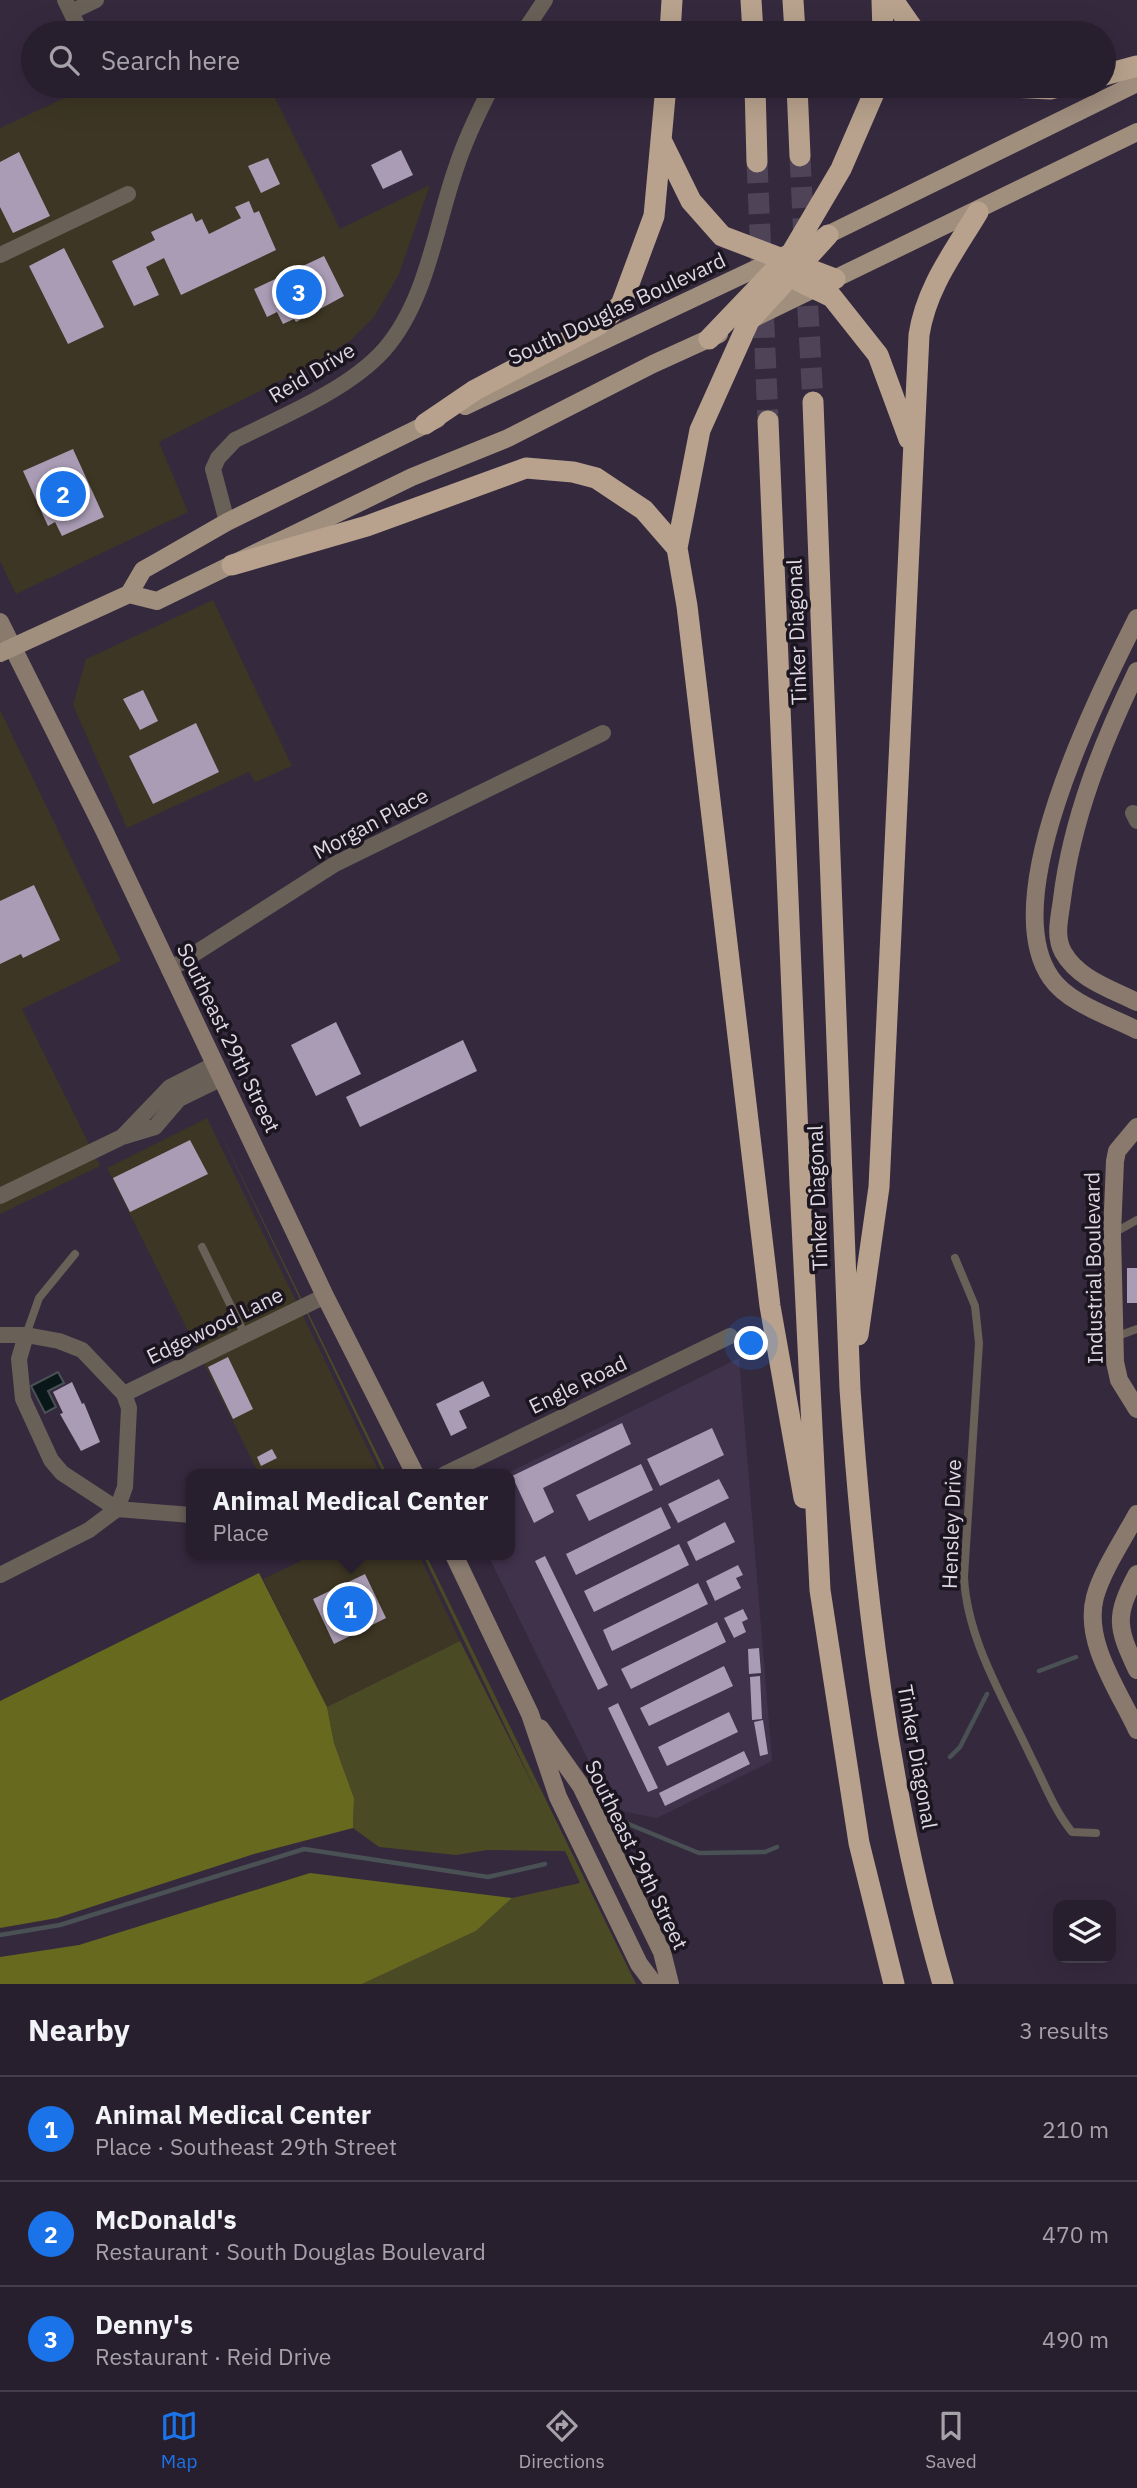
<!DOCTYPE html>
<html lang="en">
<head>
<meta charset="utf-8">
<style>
  body { margin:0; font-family:"IBM Plex Sans",sans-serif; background:#302736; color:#f1f3f6 }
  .controls { position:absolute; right:21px; bottom:21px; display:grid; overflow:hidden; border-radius:14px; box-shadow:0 7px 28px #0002 }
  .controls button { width:63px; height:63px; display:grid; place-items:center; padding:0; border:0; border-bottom:2px solid #443d4a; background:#281f2e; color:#f1f3f6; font:35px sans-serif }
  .you { position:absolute; left:752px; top:1344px; width:24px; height:24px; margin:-18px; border:5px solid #fff; border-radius:50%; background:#1a73e8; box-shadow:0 0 0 10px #1a73e833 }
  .badge { display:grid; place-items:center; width:46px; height:46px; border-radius:50%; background:#1a73e8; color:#fff; font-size:23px; font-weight:700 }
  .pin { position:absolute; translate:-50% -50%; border:4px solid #fff; box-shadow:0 2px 7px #0006 }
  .popup { position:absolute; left:186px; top:1469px; width:329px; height:91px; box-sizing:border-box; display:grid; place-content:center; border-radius:14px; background:#281f2e; filter:drop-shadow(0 2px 5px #0005); font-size:23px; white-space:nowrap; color:#a5a2aa }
  .popup b { font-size:26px; color:#f1f3f6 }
  .popup::after { content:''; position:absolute; left:50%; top:100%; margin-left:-14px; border:14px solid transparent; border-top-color:#281f2e }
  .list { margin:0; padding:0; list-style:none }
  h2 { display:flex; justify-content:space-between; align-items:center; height:91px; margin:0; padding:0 28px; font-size:30px }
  h2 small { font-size:23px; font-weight:400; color:#a5a2aa }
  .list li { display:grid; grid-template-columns:46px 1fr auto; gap:21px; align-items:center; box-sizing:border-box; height:105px; padding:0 28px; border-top:2px solid #443d4a }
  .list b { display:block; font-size:26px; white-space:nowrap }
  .list p { margin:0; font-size:23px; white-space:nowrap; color:#a5a2aa }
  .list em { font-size:23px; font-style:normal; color:#a5a2aa }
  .icon { flex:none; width:38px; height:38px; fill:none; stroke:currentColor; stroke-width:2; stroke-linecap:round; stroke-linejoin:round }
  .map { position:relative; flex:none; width:1137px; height:1984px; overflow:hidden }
  .search { position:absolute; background:#281f2e; box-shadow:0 7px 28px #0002; left:21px; right:21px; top:21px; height:77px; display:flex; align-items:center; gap:18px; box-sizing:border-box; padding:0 24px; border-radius:38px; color:#a5a2aa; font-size:26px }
  .sheet { height:406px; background:#281f2e }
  nav { display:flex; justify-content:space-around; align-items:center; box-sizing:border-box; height:98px; border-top:2px solid #443d4a; background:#281f2e; font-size:19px; color:#a5a2aa }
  nav a { display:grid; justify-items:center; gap:4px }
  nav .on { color:#1a73e8 }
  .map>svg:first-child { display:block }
  .commercial { fill:#3d3624 }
  .built { fill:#41324c }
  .green { fill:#4a4b24 }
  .forest { fill:#67691f }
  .water { fill:#091718; stroke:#495155; stroke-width:2 }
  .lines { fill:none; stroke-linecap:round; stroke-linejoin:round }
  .stream { stroke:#495155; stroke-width:4.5 }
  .building { fill:#aa9cb5 }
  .highway-tunnel { stroke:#4e4357; stroke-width:21; stroke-dasharray:21 10; stroke-linecap:butt }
  .lane { stroke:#696057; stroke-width:8 }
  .street { stroke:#696057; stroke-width:16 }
  .secondary { stroke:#897a6d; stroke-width:18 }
  .primary { stroke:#a18f7e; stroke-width:18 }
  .highway { stroke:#b8a28d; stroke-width:21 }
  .labels { text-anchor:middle; stroke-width:7; stroke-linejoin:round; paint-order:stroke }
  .street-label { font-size:21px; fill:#ded7e4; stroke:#1a151e }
</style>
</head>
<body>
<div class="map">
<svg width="1137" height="1984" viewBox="0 0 1137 1984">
  <rect width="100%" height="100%" fill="#35293e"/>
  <path class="commercial" d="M 90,86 L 269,86 L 340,229 L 430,185 L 399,274 L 374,317 L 351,340 L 315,363 L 159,442 L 188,512 L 16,594 L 0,561 L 0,128 Z
    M 213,600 L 292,766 L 255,782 L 249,772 L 127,828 L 73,705 L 86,659 Z
    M 0,710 L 121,961 L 22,1009 L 100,1166 L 0,1214 Z
    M 207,1118 L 380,1474 L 259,1474 L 107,1168 Z
    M 299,1555 L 419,1555 L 460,1641 L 327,1707 L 263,1579 L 301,1561 Z"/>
  <path class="built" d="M 739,1358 L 772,1761 L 657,1818 L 612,1809 L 488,1555 L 509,1555 L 509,1474 L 506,1474 Z"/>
  <path class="green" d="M 212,1116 L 387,1474 L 384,1474 Z
    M 423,1555 L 426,1555 L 636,1984 L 362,1984 L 476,1931 L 512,1898 L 580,1883 L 565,1851 L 487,1850 L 456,1855 L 379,1847 L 353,1828 L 354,1798 L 334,1743 L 327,1707 L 460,1641 L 538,1795 Z"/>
  <path class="forest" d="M 259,1573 L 327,1707 L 334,1743 L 354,1798 L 353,1828 L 254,1854 L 57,1918 L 0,1928 L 0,1701 Z
    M 310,1873 L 512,1898 L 476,1931 L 362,1984 L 0,1984 L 0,1957 L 79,1945 Z"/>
  <path class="water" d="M 58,1372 L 64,1383 L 48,1391 L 56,1407 L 45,1413 L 31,1386 Z"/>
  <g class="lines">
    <path class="stream" d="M 1039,1671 L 1076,1657
      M 950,1757 L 960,1747 L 987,1694
      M 626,1823 L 699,1853 L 765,1852 L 777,1847
      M 0,1935 L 60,1925 L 304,1849 L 488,1877 L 545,1864"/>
  </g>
  <path class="building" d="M 401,150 L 413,175 L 383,189 L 371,165 Z
    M 19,152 L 50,216 L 13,233 L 0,207 L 0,162 Z
    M 268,158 L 280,184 L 261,193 L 248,166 Z
    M 249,201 L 254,213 L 259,211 L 276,250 L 181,295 L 164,258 L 146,267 L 159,295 L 134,306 L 112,261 L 155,240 L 151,232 L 192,213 L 196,222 L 202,219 L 209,234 L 241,218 L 235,207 Z
    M 64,248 L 104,327 L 68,344 L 29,266 Z
    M 324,256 L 344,296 L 296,322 L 294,319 L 283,324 L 277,312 L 267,317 L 254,289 Z
    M 73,449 L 104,517 L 62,536 L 55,522 L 48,526 L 23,471 Z
    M 143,690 L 158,721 L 140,730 L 123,699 Z
    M 196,723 L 219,772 L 153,804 L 129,756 Z
    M 34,885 L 60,940 L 23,958 L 21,954 L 0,964 L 0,901 Z
    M 336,1022 L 361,1074 L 316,1096 L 291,1045 Z
    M 463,1040 L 477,1071 L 360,1127 L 346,1097 Z
    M 190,1140 L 208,1174 L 130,1212 L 113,1178 Z
    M 1127,1268 L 1137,1268 L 1137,1303 L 1127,1303 Z
    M 228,1357 L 253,1409 L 233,1419 L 208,1367 Z
    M 483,1381 L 490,1396 L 459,1411 L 467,1428 L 451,1436 L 436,1404 Z
    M 72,1382 L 82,1404 L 84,1403 L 100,1442 L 81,1451 L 60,1414 L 63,1413 L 53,1392 Z
    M 622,1423 L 631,1444 L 543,1488 L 554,1512 L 534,1523 L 512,1476 Z
    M 712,1428 L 724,1455 L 660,1486 L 647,1459 Z
    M 272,1449 L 277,1458 L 261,1466 L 257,1457 Z
    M 641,1464 L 653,1490 L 589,1521 L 576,1495 Z
    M 719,1479 L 729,1498 L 678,1523 L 668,1504 Z
    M 661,1507 L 671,1528 L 576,1575 L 566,1554 Z
    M 725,1522 L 735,1542 L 696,1561 L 687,1542 Z
    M 679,1544 L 689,1565 L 594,1612 L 584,1591 Z
    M 545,1556 L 608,1685 L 598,1690 L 535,1561 Z
    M 738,1565 L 743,1575 L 736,1578 L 741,1588 L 715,1601 L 706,1581 Z
    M 365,1574 L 386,1618 L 334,1644 L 313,1599 Z
    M 698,1583 L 708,1604 L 612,1651 L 603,1630 Z
    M 743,1609 L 748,1619 L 742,1622 L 746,1632 L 734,1638 L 724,1618 Z
    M 717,1622 L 726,1642 L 631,1689 L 621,1669 Z
    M 759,1648 L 761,1673 L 749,1674 L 748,1649 Z
    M 724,1666 L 733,1686 L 649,1726 L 640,1708 Z
    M 760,1676 L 762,1719 L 752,1720 L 750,1677 Z
    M 618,1703 L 658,1788 L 648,1792 L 608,1708 Z
    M 729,1712 L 738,1732 L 667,1766 L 658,1747 Z
    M 763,1720 L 768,1754 L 760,1756 L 754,1722 Z
    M 744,1751 L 750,1764 L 665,1806 L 659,1793 Z"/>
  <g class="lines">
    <path class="highway-tunnel" d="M 800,156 L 804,240
      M 757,162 L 768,421
      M 806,275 L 813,402"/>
    <path class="lane" d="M 1112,1234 L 1137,1220
      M 202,1247 L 245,1335
      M 955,1258 L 975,1306 L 979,1343 L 964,1577 C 967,1640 1005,1701 1031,1757 C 1044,1782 1054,1810 1072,1832 L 1096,1833
      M 26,1335 L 39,1298 L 75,1254
      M 1115,1337 L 1137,1329"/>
    <path class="street" d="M 65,0 L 81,33
      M 71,12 L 96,0
      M 523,33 L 545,0
      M 0,255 L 128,194
      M 227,522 L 213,469 L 218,458 L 235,440 C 283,416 348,390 384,350 C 427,301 435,228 456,168 C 465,140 478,113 492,86
      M 1133,813 L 1137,821
      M 169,970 L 335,864 L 603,733
      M 122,1137 L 170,1087 L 215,1064
      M 0,1196 L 122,1137 L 155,1127 L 179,1099 L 222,1078
      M 0,1335 L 26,1335 L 59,1341 L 82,1350 L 124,1394 L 129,1408 L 125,1487 L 117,1509 L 89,1530 L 0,1575
      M 26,1335 L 19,1359 L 23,1399 L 51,1460 L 62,1473 L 117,1509 L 191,1515
      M 124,1394 L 325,1296
      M 445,1474 L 730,1336"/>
    <path class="secondary" d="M 1137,618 C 1098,696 995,898 1051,978 C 1069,1004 1110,1016 1137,1030
      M 0,622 L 104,830 L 325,1296 L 415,1474
      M 1137,671 C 1102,744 1072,818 1062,899 C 1060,917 1054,935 1063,952 C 1078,979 1111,989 1137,1002
      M 1137,1127 L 1117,1151 L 1115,1161 L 1112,1234 L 1115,1362 L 1119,1380 L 1137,1409
      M 1137,1514 C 1124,1538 1102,1571 1095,1597 C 1083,1642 1119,1691 1137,1730
      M 454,1555 L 530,1714 L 558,1797 L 639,1964 L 654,1984
      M 1137,1574 C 1114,1617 1117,1627 1137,1670
      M 540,1728 L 581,1786 L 662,1952 L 670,1984"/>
    <path class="primary" d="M 817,240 L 1137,83
      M 754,318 L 1137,132
      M 465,406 L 785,255
      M 129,594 L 157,601 L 412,477 L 508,438 L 653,364 L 719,334
      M 0,653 L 129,594 L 143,570 L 159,561 L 227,522 L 437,419"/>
    <path class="highway" d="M 751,0 L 753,33
      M 793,0 L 795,33
      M 882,0 L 883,33
      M 893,0 L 916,33
      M 670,33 L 672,0
      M 1104,75 L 1137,66
      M 755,86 L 757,162
      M 797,86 L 800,156
      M 994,86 L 1050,89 L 1062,86
      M 662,142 L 691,201 L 722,236 L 835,279
      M 778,271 L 832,297 L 878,355 L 909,439
      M 709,339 L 792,252 L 841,169 L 877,86
      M 813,402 L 850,1389 C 864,1590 887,1790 943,1984
      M 768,421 L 800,1184 L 820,1590 L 859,1843 L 894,1984
      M 425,424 L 475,390 L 598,325 L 621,305 L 654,216 L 666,86
      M 232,565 L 367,526 L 526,468 L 573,472 L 596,478 L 644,510 L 677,548
      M 858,1335 L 879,1187 L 919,335 C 926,288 954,252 978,212
      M 804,1498 L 770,1306 L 687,606 L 677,548 L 700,430 L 749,321 L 828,235"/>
  </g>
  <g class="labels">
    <g class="street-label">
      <text transform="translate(617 309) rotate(-25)" y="7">South Douglas Boulevard</text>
      <text transform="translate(312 373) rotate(-31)" y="7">Reid Drive</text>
      <text transform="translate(797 632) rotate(-92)" y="7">Tinker Diagonal</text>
      <text transform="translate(371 824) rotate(-28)" y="7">Morgan Place</text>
      <text transform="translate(228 1038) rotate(64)" y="7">Southeast 29th Street</text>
      <text transform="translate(818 1198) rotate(-92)" y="7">Tinker Diagonal</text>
      <text transform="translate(1094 1268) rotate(-91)" y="7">Industrial Boulevard</text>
      <text transform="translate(215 1326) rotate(-26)" y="7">Edgewood Lane</text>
      <text transform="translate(578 1385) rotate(-26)" y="7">Engle Road</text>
      <text transform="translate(952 1524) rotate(-88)" y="7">Hensley Drive</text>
      <text transform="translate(917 1757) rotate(80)" y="7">Tinker Diagonal</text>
      <text transform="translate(636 1855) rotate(64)" y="7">Southeast 29th Street</text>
    </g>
  </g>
</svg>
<div class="controls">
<button><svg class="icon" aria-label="layers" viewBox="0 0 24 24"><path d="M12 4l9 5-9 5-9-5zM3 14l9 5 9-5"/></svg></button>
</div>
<div class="you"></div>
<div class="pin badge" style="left:350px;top:1609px">1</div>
<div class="popup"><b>Animal Medical Center</b>Place</div>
<div class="pin badge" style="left:63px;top:494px">2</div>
<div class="pin badge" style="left:299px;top:292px">3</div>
<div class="search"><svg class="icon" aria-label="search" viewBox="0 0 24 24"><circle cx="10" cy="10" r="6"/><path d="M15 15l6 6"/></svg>Search here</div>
</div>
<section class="sheet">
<h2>Nearby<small>3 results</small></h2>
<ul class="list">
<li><span class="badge">1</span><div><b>Animal Medical Center</b><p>Place · Southeast 29th Street</p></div><em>210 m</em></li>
<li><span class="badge">2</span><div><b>McDonald's</b><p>Restaurant · South Douglas Boulevard</p></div><em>470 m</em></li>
<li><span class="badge">3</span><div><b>Denny's</b><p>Restaurant · Reid Drive</p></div><em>490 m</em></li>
</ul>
</section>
<nav>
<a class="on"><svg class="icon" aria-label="map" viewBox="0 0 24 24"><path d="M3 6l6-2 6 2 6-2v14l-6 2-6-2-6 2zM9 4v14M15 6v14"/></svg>Map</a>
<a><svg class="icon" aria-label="directions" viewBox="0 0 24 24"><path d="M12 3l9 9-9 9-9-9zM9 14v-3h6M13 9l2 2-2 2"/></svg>Directions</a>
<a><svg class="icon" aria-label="saved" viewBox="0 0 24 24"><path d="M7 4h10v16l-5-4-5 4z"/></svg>Saved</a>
</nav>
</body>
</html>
